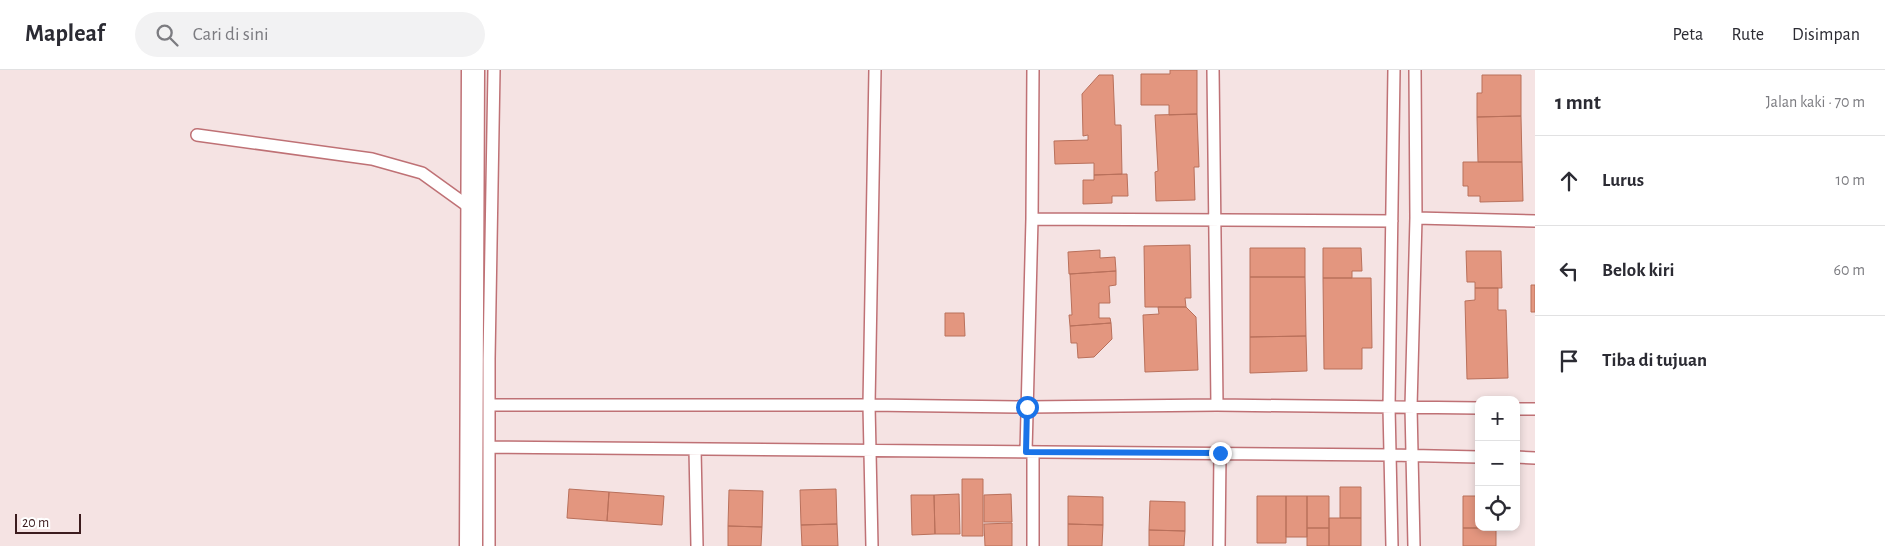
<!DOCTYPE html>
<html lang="id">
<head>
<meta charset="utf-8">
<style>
  body { margin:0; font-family:"Alegreya Sans",sans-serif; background:#f2f2f3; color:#2b2b33 }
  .controls { position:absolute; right:15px; bottom:15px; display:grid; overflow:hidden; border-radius:10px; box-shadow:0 2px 8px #0003 }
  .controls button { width:45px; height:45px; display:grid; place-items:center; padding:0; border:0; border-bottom:1px solid #e1e1e2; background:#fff; color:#2b2b33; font:25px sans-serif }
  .scale { position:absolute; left:15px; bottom:12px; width:66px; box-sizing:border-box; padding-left:5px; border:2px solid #3c1c1e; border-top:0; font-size:14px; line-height:18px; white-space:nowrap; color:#3c1c1e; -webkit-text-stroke:4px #fff; paint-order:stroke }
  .stop { position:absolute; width:15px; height:15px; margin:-11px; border:4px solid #1a73e8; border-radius:50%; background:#fff }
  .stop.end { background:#1a73e8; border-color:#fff; box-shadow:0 1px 5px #0008 }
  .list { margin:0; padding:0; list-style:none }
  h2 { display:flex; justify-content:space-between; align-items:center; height:65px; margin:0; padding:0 20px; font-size:21px }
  h2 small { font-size:16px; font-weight:400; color:#7c7c81 }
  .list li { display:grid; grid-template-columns:32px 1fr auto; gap:15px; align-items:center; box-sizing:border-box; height:90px; padding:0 20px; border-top:1px solid #e1e1e2 }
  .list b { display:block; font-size:19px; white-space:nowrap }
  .list em { font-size:16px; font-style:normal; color:#7c7c81 }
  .icon { flex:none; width:28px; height:28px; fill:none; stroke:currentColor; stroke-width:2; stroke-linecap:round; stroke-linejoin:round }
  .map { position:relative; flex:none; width:1535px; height:476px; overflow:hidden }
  header { display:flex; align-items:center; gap:30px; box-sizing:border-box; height:70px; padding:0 25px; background:#fff; border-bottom:1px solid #e1e1e2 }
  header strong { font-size:24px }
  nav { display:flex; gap:28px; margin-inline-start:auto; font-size:18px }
  .search { width:350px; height:45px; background:#f2f2f3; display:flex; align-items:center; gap:12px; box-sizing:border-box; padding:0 18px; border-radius:28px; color:#7c7c81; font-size:19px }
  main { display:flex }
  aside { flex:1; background:#fff }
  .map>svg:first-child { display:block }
  .building { fill:#e3967f; stroke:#b9705b }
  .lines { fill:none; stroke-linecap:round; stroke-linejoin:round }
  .lane-casing { stroke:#bf7175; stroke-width:14 }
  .street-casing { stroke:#bf7175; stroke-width:25 }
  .lane { stroke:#fff; stroke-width:11 }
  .street { stroke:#fff; stroke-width:22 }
  .route { stroke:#1a73e8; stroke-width:6 }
</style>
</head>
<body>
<header>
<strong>Mapleaf</strong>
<div class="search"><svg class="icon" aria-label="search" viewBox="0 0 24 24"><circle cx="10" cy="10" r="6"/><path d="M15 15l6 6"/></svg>Cari di sini</div>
<nav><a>Peta</a><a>Rute</a><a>Disimpan</a></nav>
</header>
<main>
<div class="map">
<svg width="1535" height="476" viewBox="0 0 1535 476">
  <rect width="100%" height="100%" fill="#f5e3e3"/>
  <path class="building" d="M 1170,0 L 1197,0 L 1197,44 L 1169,45 L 1169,35 L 1141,35 L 1141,4 L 1170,4 Z
    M 1099,5 L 1113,5 L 1115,55 L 1121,55 L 1122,104 L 1094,105 L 1094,93 L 1055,94 L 1054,71 L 1088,70 L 1088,65 L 1083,66 L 1082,24 Z
    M 1482,5 L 1521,5 L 1521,46 L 1477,47 L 1477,23 L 1482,23 Z
    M 1197,44 L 1199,97 L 1194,97 L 1195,130 L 1156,131 L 1155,102 L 1158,101 L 1155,45 Z
    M 1521,46 L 1522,92 L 1478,92 L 1477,47 Z
    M 1463,92 L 1522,92 L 1523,131 L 1480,132 L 1480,126 L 1468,126 L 1468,116 L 1463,116 Z
    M 1127,104 L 1128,126 L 1112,126 L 1112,133 L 1083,134 L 1083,110 L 1094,110 L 1094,105 Z
    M 1190,175 L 1191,228 L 1185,228 L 1186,237 L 1145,237 L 1144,176 Z
    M 1250,178 L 1305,178 L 1305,207 L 1250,207 Z
    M 1323,178 L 1361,178 L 1362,201 L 1352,201 L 1352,208 L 1323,208 Z
    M 1100,180 L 1100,188 L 1115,187 L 1116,201 L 1069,204 L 1068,182 Z
    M 1466,181 L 1501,181 L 1502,218 L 1475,218 L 1475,212 L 1467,212 Z
    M 1116,201 L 1116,215 L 1109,216 L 1110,233 L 1099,233 L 1099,248 L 1110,248 L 1111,253 L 1070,256 L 1069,245 L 1072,245 L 1070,204 Z
    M 1250,207 L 1305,207 L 1306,266 L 1250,267 Z
    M 1323,208 L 1371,208 L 1372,278 L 1362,278 L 1362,299 L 1324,299 Z
    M 1531,215 L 1535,215 L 1535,242 L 1531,242 Z
    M 1475,218 L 1498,218 L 1498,240 L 1506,240 L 1508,308 L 1467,309 L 1465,231 L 1475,230 Z
    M 1158,237 L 1186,237 L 1196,247 L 1198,300 L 1145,302 L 1143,245 L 1159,244 Z
    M 945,243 L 964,243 L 965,266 L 945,266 Z
    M 1111,253 L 1112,269 L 1094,287 L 1078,288 L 1077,273 L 1071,273 L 1070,256 Z
    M 1306,266 L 1307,301 L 1250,303 L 1250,267 Z
    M 962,409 L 983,409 L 983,466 L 962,466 Z
    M 1340,417 L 1361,417 L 1361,448 L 1340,448 Z
    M 569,419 L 609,422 L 607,451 L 567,448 Z
    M 836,419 L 837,454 L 801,455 L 800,420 Z
    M 729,420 L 763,421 L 762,457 L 728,456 Z
    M 609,422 L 664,426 L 662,455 L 607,451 Z
    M 959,424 L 960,464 L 935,464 L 934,425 Z
    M 1011,424 L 1012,452 L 984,452 L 984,425 Z
    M 911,425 L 934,425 L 935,464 L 912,465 Z
    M 1068,426 L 1103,427 L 1103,455 L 1068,454 Z
    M 1257,426 L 1286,426 L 1286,473 L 1257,473 Z
    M 1286,426 L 1307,426 L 1307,467 L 1286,467 Z
    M 1307,426 L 1329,426 L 1329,458 L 1307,458 Z
    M 1463,426 L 1479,426 L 1479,457 L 1496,458 L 1463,458 Z
    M 1150,431 L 1185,432 L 1185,461 L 1149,460 Z
    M 1329,448 L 1361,448 L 1361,476 L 1329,476 Z
    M 1012,453 L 1012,476 L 985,476 L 984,454 Z
    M 837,454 L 838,476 L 802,476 L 801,455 Z
    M 1068,454 L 1103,455 L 1102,476 L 1068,476 Z
    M 728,456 L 762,457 L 761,476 L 728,476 Z
    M 1307,458 L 1329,458 L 1329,476 L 1307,476 Z
    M 1463,458 L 1496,458 L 1496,476 L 1463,476 Z
    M 1149,460 L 1185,461 L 1184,476 L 1149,476 Z"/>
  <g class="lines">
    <g class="lane-casing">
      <path id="lane" d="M 1213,0 L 1217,335
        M 197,65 L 372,89 L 422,103 L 472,139
        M 1416,148 L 1535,151
        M 1032,149 L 1392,151
        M 489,335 L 869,335 L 1027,337 L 1217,335 L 1479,338
        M 1516,339 L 1535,339
        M 489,377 L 1390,385 L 1479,387
        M 695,379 L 697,476
        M 1026,382 L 1032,149 L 1033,0
        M 1516,387 L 1535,388
        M 489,476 L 489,289 L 494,0
        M 872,476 L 869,335 L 875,0
        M 1033,476 L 1033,382
        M 1219,476 L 1220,383
        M 1392,476 L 1389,337 L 1394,0
        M 1414,476 L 1411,337 L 1416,148 L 1415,0"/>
    </g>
    <g class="street-casing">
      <path id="street" d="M 471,476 L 473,0"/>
    </g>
    <use href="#lane" class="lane"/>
    <use href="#street" class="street"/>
  </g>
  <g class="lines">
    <path class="route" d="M 1027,337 L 1026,382 L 1220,383"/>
  </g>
</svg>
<div class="controls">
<button>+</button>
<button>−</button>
<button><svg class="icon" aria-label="locate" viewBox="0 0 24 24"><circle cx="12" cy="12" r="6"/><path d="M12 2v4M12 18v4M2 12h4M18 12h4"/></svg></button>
</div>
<div class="scale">20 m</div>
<div class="stop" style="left:1027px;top:337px"></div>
<div class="stop end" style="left:1220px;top:383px"></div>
</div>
<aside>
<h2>1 mnt<small>Jalan kaki · 70 m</small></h2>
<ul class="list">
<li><svg class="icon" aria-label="ahead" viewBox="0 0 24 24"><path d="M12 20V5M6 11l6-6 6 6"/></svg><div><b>Lurus</b></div><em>10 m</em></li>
<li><svg class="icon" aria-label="left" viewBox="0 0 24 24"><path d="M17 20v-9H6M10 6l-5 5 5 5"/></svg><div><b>Belok kiri</b></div><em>60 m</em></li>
<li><svg class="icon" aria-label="arrive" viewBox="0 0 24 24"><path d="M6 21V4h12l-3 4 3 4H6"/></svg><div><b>Tiba di tujuan</b></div></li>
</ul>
</aside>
</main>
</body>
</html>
